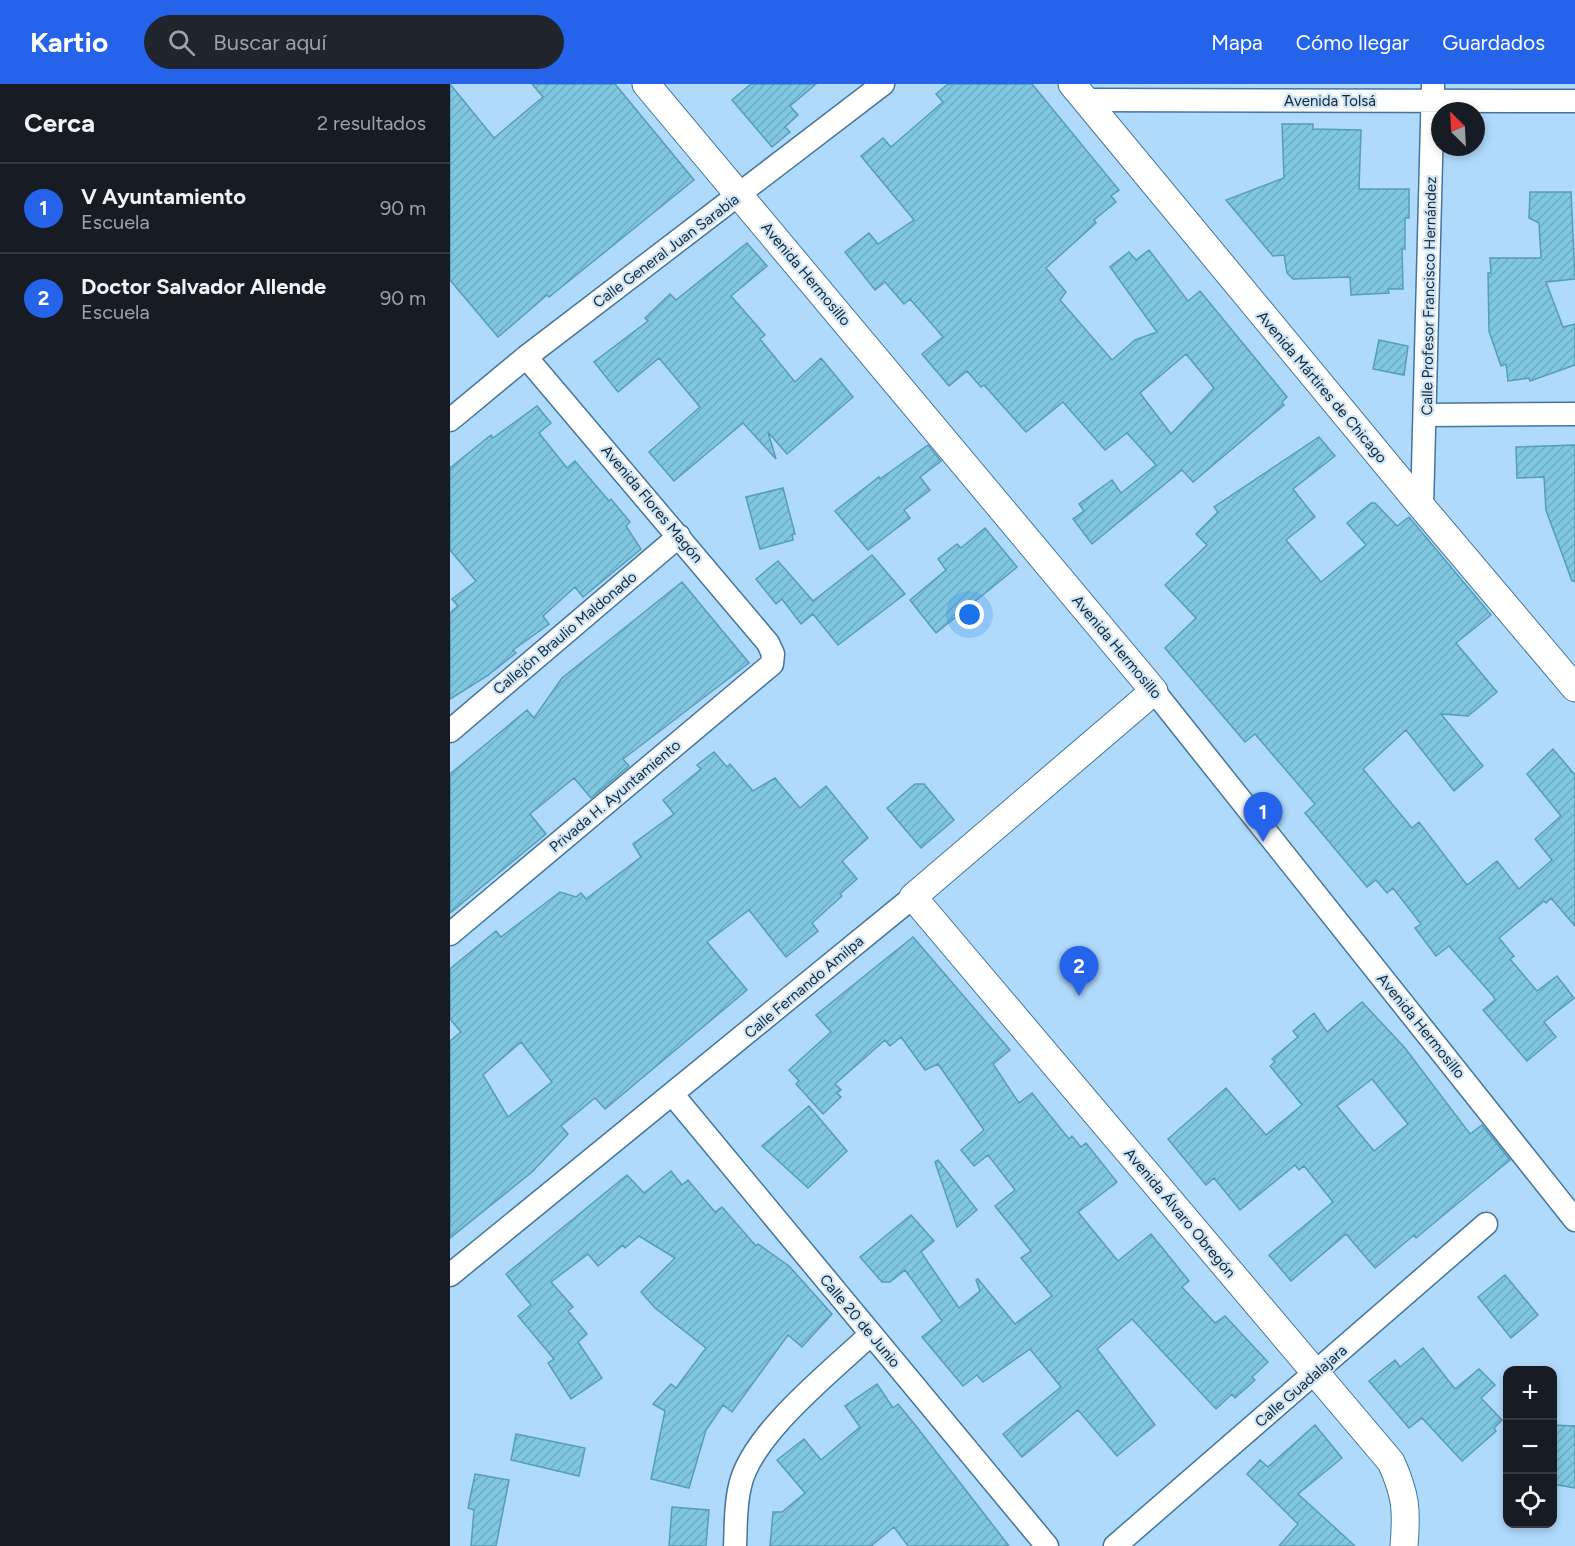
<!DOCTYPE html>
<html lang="es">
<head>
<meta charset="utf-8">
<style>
  body { margin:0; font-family:Figtree,sans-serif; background:#20242c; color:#f1f3f6 }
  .controls { position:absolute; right:18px; bottom:18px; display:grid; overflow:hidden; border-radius:12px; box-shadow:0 3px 9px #0003 }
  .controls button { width:54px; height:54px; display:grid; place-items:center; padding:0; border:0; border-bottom:2px solid #363941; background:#171b24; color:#f1f3f6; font:30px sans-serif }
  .compass { position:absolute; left:981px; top:18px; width:54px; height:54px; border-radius:50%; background:#171b24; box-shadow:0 3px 9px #0003; rotate:336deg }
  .you { position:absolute; left:520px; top:531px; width:21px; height:21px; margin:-15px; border:4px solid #fff; border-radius:50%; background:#1a73e8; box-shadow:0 0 0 9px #1a73e833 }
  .badge { display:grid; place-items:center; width:39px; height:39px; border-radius:50%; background:#2563eb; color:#fff; font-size:20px; font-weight:700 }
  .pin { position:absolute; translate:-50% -50px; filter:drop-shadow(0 2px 3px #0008) }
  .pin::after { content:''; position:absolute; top:32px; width:21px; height:18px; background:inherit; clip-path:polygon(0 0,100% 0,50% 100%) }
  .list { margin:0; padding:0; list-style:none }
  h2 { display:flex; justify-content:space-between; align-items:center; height:78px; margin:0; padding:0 24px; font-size:26px }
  h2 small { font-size:20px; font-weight:400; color:#9ea1a6 }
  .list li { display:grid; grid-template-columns:39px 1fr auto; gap:18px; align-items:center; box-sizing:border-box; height:90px; padding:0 24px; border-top:2px solid #363941 }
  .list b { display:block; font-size:22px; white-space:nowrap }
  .list p { margin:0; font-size:20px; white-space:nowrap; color:#9ea1a6 }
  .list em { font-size:20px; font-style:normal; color:#9ea1a6 }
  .icon { flex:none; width:33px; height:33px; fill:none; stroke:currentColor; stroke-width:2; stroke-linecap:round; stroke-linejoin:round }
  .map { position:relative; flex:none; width:1125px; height:1462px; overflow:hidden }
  header { display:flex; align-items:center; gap:36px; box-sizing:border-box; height:84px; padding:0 30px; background:#2563eb; color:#fff }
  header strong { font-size:28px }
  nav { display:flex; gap:33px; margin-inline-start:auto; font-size:21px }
  .search { width:420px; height:54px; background:#20242c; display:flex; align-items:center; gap:15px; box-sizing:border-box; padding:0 21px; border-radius:33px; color:#9ea1a6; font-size:22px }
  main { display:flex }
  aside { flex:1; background:#171b24 }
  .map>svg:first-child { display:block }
  .building { fill:url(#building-hatch); stroke:#569db6; stroke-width:1.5; fill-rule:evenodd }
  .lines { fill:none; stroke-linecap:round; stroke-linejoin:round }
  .minor-casing { stroke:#43769b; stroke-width:25 }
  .tertiary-casing { stroke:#43769b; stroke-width:29 }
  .minor { stroke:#fff; stroke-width:22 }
  .tertiary { stroke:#fff; stroke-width:27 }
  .labels { text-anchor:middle; stroke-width:4.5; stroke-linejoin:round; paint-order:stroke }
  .street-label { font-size:15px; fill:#122737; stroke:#d0e5f6 }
</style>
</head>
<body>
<header>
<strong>Kartio</strong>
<div class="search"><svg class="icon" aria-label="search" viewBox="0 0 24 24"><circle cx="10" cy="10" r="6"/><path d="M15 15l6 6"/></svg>Buscar aquí</div>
<nav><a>Mapa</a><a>Cómo llegar</a><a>Guardados</a></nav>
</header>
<main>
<aside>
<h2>Cerca<small>2 resultados</small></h2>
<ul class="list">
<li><span class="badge">1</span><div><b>V Ayuntamiento</b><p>Escuela</p></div><em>90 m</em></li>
<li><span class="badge">2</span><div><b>Doctor Salvador Allende</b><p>Escuela</p></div><em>90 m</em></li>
</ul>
</aside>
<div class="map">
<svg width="1125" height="1462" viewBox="0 0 1125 1462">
  <defs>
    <pattern id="building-hatch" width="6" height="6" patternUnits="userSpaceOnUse" patternTransform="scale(1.5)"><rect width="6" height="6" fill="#80c8e1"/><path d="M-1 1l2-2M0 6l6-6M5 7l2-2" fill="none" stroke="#6eacc2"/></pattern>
  </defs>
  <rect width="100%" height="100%" fill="#b0dafc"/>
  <path class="building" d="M 0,0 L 44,54 L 93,13 L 82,0 L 165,0 L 244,96 L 99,213 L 97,211 L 48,253 L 0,196 Z
    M 301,0 L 366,0 L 340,22 L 348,31 L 335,43 L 340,48 L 322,63 L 282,16 Z
    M 498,0 L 582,0 L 669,106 L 661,112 L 666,118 L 644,136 L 646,139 L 596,184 L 616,208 L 610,216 L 662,276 L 685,256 L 707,248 L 660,183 L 679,168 L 686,176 L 699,166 L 738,217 L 750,207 L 837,313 L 832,318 L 834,321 L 743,398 L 732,386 L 642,460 L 623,435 L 634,427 L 629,420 L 662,396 L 671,409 L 706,381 L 677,349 L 655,366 L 613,318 L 576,348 L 534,301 L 531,303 L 517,287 L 499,302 L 472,270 L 493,253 L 460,215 L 454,220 L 435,198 L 425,206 L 395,168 L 419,149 L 428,160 L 464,136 L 411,72 L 433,54 L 441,63 L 493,18 L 486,10 ZM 736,270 L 764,304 L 721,350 L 690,309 Z
    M 832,40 L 863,40 L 863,45 L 911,46 L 909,105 L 959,105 L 959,134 L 955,134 L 955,165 L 952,165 L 953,205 L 938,205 L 939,209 L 901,211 L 900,193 L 843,195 L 837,189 L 834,171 L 823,172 L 776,116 L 834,94 Z
    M 1080,108 L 1121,108 L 1125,195 L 1096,198 L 1113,243 L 1125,240 L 1125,281 L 1080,297 L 1079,294 L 1058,297 L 1056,280 L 1051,282 L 1039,247 L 1038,189 L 1041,189 L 1040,174 L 1091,174 L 1089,139 L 1079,134 Z
    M 297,159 L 317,182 L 281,212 L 315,251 L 310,255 L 345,298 L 371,274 L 403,313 L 337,370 L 318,348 L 326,375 L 293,339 L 224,397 L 199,368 L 250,323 L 209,274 L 168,308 L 144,278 L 198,237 L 195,234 L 220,210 L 226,216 Z
    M 929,256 L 958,262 L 954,291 L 923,285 Z
    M 87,322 L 101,339 L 89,349 L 117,384 L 125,377 L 159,417 L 161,415 L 180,438 L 176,442 L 191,465 L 133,513 L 125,503 L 93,532 L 99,540 L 63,566 L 66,569 L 37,592 L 0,615 L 0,529 L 8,522 L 2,515 L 26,497 L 0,466 L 0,384 L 41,351 L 43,354 Z
    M 869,353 L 885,372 L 843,405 L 865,433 L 836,456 L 871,498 L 916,461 L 897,439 L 921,419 L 925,419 L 947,442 L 959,433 L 1041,531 L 1006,559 L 1047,608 L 1018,632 L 991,630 L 1033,682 L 1004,707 L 956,646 L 913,685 L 962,744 L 969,738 L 1017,801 L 1047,777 L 1069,805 L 1102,776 L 1085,755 L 1111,732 L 1077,690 L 1103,665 L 1125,691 L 1125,842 L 1101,814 L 1096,819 L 1094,817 L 1049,854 L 1064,872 L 1060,875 L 1087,907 L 1107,892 L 1124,914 L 1094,938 L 1106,953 L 1077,977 L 1033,926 L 1045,916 L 1043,912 L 999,862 L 986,872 L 965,844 L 971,840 L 943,804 L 937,809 L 926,796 L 917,803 L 855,729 L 865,720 L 805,650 L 795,658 L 715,564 L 746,534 L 715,501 L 757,461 L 746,450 L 768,428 L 764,423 Z
    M 478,361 L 491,377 L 470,393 L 480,406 L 454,426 L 460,434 L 418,466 L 385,427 L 429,393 L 430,395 Z
    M 1125,361 L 1125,497 L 1122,497 L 1096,426 L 1094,393 L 1067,394 L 1066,363 Z
    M 333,404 L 345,450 L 342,451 L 343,456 L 310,465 L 296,413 Z
    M 535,444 L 567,483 L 486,549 L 460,516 L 496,486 L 488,475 L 507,460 L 511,464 Z
    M 422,471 L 455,510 L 388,561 L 363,530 L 351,540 L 332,515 L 326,520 L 306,495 L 328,477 L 363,517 Z
    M 232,498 L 299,579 L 173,675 L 179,682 L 141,714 L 124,694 L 80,730 L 96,750 L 0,829 L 0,690 L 77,626 L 84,634 L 112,594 Z
    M 264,668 L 277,683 L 280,680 L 303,707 L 325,694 L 350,724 L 376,702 L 418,754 L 392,777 L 407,795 L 390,810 L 392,812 L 362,839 L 368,847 L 336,873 L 299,826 L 257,858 L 297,906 L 155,1025 L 145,1014 L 111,1042 L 118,1050 L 82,1088 L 0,1154 L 0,957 L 11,948 L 0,935 L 0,885 L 46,847 L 51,853 L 110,808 L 126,813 L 131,809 L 136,815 L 191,773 L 183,760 L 224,730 L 213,716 L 251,685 L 247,681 ZM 71,958 L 102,998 L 58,1033 L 33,991 Z
    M 465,700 L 474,700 L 504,736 L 471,764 L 437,724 Z
    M 463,853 L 560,966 L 543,980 L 569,1019 L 582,1009 L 619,1055 L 622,1052 L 631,1063 L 636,1059 L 667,1098 L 628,1128 L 668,1177 L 701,1150 L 739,1197 L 732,1203 L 765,1239 L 775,1232 L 818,1278 L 802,1293 L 805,1296 L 785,1314 L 782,1310 L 766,1325 L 682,1235 L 647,1265 L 705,1341 L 667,1372 L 628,1326 L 572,1373 L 553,1350 L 611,1303 L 580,1265 L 533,1298 L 527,1291 L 513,1302 L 472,1253 L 492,1237 L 455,1186 L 440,1198 L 432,1198 L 410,1173 L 461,1131 L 484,1157 L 471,1168 L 509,1224 L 530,1207 L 526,1196 L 528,1195 L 565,1240 L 602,1212 L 571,1174 L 581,1167 L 545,1122 L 565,1106 L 538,1071 L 524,1082 L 511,1066 L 534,1046 L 488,980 L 475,986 L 451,953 L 440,962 L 435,956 L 385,1000 L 391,1006 L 387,1009 L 391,1013 L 373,1030 L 346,1000 L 349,997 L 339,986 L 381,948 L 366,931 Z
    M 912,918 L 955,964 L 1020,1050 L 1032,1041 L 1060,1076 L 966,1154 L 964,1151 L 925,1184 L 896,1150 L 841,1197 L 819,1171 L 883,1118 L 854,1082 L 849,1086 L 845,1081 L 790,1126 L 764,1094 L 756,1101 L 718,1055 L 776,1004 L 816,1051 L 852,1021 L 820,982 L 825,978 L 822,975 L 848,953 L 843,947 L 864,929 L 877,948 ZM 922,995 L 958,1040 L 924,1067 L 887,1022 Z
    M 359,1022 L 397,1067 L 358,1104 L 312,1062 Z
    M 488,1076 L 527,1126 L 507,1143 L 485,1078 Z
    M 221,1087 L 232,1101 L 238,1096 L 265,1128 L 272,1123 L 306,1162 L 308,1160 L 339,1182 L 382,1230 L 352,1263 L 338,1251 L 282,1328 L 273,1321 L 256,1346 L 239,1404 L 201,1395 L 215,1327 L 203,1320 L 221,1300 L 226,1304 L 256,1264 L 205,1224 L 191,1208 L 225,1174 L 189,1152 L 175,1164 L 173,1161 L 148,1182 L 138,1170 L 101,1198 L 123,1223 L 118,1227 L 137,1250 L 128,1258 L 152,1294 L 121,1315 L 98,1279 L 104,1275 L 68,1232 L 81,1221 L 56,1190 L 177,1091 L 194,1109 Z
    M 1055,1191 L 1088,1231 L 1061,1254 L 1028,1213 Z
    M 973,1264 L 1005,1305 L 1029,1285 L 1045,1301 L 1031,1314 L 1052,1336 L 1044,1344 L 1046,1347 L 1012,1377 L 972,1334 L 959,1344 L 919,1297 L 945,1276 L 950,1283 Z
    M 427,1300 L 443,1324 L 448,1320 L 466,1342 L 559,1462 L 458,1462 L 444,1443 L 421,1462 L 320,1462 L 323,1428 L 332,1428 L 355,1409 L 327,1376 L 354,1355 L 371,1376 L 410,1343 L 395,1322 Z
    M 865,1341 L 892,1374 L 848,1410 L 905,1462 L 829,1462 L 848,1440 L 797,1390 L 810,1376 L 818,1383 Z
    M 1102,1341 L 1125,1342 L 1125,1404 L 1102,1400 Z
    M 66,1350 L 135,1364 L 129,1392 L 61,1376 Z
    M 25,1390 L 59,1396 L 46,1462 L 21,1462 L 24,1426 L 18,1424 Z
    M 222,1423 L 259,1426 L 256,1462 L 219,1462 Z"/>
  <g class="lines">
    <g class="minor-casing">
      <path id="minor" d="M 636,16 L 1125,17
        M 976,331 L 1125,330
        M 0,336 L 76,273 L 433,0
        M 972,423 L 983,0
        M 704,607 L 1125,1136
        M 0,647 L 229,452
        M 0,850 L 322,580 L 323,570 L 318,559 L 76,273
        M 223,1011 L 597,1462
        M 0,1191 L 463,813
        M 285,1462 C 286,1443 285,1421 290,1402 C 301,1350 382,1287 421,1250
        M 665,1462 L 1036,1140"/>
    </g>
    <g class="tertiary-casing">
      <path id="tertiary" d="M 196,0 L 704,607 L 463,813 L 941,1378 C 956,1411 957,1426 954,1462
        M 622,0 L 972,423 L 1125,604"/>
    </g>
    <use href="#minor" class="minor"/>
    <use href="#tertiary" class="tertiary"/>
  </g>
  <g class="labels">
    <g class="street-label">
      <text x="880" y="22">Avenida Tolsá</text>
      <text transform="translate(216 167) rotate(-37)" y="5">Calle General Juan Sarabia</text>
      <text transform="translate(356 190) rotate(50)" y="5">Avenida Hermosillo</text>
      <text transform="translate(979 212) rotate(-89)" y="5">Calle Profesor Francisco Hernández</text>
      <text transform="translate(872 303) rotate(50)" y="5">Avenida Mártires de Chicago</text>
      <text transform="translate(202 420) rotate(50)" y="5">Avenida Flores Magón</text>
      <text transform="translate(115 549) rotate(-40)" y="5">Callejón Braulio Maldonado</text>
      <text transform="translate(667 563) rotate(50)" y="5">Avenida Hermosillo</text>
      <text transform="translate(165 712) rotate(-40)" y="5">Privada H. Ayuntamiento</text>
      <text transform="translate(354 903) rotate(-40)" y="5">Calle Fernando Amilpa</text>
      <text transform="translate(971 942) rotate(51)" y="5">Avenida Hermosillo</text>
      <text transform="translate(730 1129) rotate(50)" y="5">Avenida Álvaro Obregón</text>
      <text transform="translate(410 1237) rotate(50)" y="5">Calle 20 de Junio</text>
      <text transform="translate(851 1302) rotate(-41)" y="5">Calle Guadalajara</text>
    </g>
  </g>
</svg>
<div class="controls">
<button>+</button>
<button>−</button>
<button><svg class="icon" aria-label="locate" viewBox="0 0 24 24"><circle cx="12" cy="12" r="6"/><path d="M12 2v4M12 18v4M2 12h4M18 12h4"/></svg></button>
</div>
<svg class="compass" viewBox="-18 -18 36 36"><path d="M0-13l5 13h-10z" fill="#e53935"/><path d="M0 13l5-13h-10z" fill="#9ea1a6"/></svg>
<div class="you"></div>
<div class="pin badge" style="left:813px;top:758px">1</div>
<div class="pin badge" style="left:629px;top:912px">2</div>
</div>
</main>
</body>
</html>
